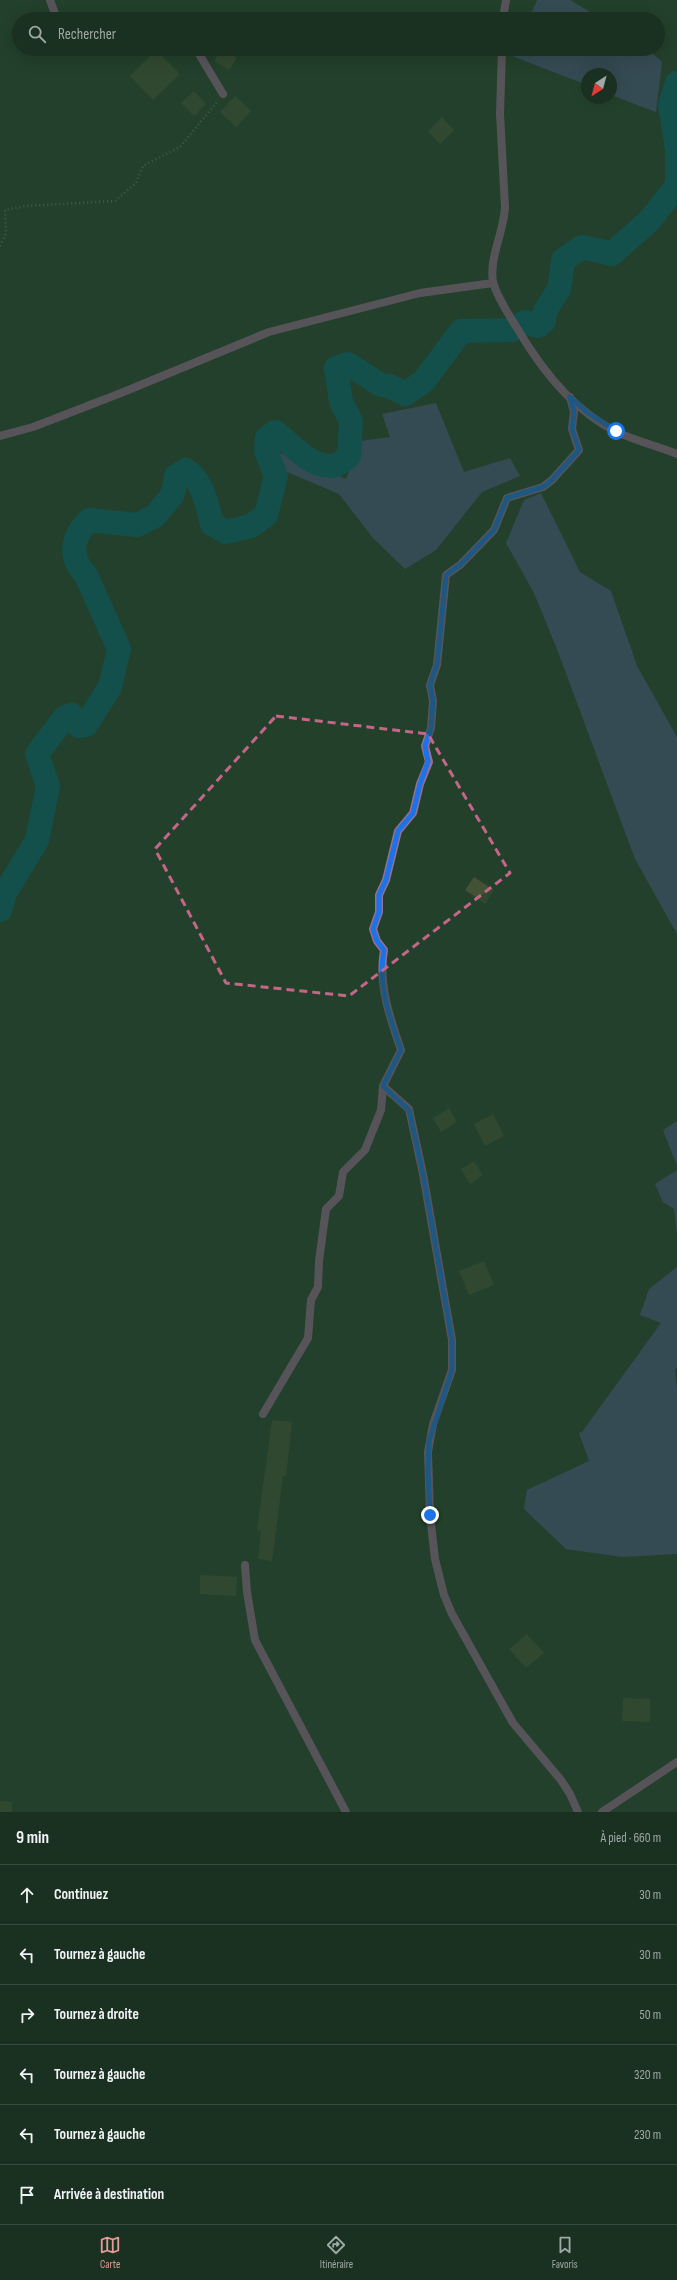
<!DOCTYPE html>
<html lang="fr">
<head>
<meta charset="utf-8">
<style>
  body { margin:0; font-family:"Sofia Sans Condensed",sans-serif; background:#273c2d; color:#f1f3f6 }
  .compass { position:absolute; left:581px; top:68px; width:36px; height:36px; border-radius:50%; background:#1a3020; box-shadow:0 4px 16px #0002; rotate:216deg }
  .stop { position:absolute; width:12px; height:12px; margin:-9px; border:3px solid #1a73e8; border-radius:50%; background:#fff }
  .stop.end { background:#1a73e8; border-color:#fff; box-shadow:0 1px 4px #0008 }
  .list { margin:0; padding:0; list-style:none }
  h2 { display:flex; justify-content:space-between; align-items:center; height:52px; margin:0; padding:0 16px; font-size:17px }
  h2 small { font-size:13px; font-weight:400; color:#9fa9a5 }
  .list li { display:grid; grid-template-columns:26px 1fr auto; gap:12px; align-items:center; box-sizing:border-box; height:60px; padding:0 16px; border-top:1px solid #384b3e }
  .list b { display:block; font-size:15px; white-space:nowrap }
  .list em { font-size:13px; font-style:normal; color:#9fa9a5 }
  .icon { flex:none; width:22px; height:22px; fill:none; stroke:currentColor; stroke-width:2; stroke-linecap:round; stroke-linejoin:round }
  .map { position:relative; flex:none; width:677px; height:1812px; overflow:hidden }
  .search { position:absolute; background:#1a3020; box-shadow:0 4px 16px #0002; left:12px; right:12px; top:12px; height:44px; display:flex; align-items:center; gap:10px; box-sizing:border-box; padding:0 14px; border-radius:22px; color:#9fa9a5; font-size:15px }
  .sheet { height:412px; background:#1a3020 }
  nav { display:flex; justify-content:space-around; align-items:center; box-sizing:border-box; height:56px; border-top:1px solid #384b3e; background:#1a3020; font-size:11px; color:#9fa9a5 }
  nav a { display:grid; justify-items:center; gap:2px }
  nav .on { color:#e69b98 }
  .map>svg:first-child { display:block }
  .green { fill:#4d5983 }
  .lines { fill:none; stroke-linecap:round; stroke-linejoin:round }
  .river { stroke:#026472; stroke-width:24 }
  .building { fill:#435235 }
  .path { stroke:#667e6c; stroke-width:2.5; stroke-dasharray:1 3; stroke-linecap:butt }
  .minor { stroke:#966e91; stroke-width:8 }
  .route { stroke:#1a73e8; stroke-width:5 }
  .marked { fill:none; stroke:#c56588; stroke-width:3; stroke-dasharray:8 5; stroke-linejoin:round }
</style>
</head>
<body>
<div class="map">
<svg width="677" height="1812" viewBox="0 0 677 1812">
  <rect width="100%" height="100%" fill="#23402b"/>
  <path class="green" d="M 537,0 L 570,0 L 602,19 L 529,19 Z
    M 515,49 L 648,49 L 662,62 L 656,112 L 611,95 L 611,74 L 587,74 L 587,85 L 512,56 Z
    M 436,403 L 464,472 L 510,458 L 520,476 L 482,492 L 436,550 L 405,569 L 373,538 L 339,494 L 280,469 L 271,450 L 346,479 L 361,441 L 390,437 L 382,414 Z
    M 541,493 L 580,572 L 611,591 L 637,666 L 677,737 L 677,934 L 635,859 L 557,649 L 534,593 L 506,543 L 524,500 Z
    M 677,1121 L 677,1166 L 663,1130 Z
    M 677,1170 L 677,1234 L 674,1209 L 663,1202 L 655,1184 Z
    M 677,1267 L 677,1368 L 675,1369 L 677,1390 L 677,1554 L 622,1557 L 566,1549 L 524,1509 L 527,1490 L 589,1461 L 579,1433 L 582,1432 L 661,1323 L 640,1315 L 649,1289 Z"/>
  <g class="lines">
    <path class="river" d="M 0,910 L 5,893 L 37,840 L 48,786 L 37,754 L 65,717 L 72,715 L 79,726 L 86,725 L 110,687 L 119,649 L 86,575 C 68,556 72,537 89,520 L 137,525 L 155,516 L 173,494 L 176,476 L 186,470 C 203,481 207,505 212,524 L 226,532 L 251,526 L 266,515 L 276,476 L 266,451 L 267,438 L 275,432 C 291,443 312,471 336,465 C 340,464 345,459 349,456 L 351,421 L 341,402 L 336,368 L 348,364 L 381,385 L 389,386 L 405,394 L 424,381 L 461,331 L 512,330 L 525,322 L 538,326 L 544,321 L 545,311 L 559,289 L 563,260 L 582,247 L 612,254 L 650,220 L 677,185 L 677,149 L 670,105 L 677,83"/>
  </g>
  <path class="building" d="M 222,49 L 237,58 L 229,70 L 214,61 Z
    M 156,50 L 180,74 L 153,100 L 130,76 Z
    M 194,91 L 206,104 L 194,116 L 181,103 Z
    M 235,96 L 251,111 L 236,127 L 220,112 Z
    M 442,117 L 454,130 L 440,144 L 428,131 Z
    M 474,877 L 494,890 L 485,904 L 465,890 Z
    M 449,1108 L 457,1122 L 441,1132 L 433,1118 Z
    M 493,1114 L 504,1136 L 485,1146 L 474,1124 Z
    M 474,1161 L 483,1175 L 470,1184 L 461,1169 Z
    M 484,1261 L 494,1285 L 469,1295 L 459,1271 Z
    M 272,1420 L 292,1422 L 286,1476 L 283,1476 L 272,1561 L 258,1559 L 261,1531 L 257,1530 Z
    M 200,1575 L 237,1577 L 236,1596 L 200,1594 Z
    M 527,1634 L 544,1653 L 526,1668 L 509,1649 Z
    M 623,1698 L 650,1699 L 650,1722 L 622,1721 Z
    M 0,1801 L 12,1802 L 12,1812 L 0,1812 Z"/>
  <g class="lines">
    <path class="path" d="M 0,246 L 6,233 L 5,210 L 25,206 L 115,201 L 136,183 L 143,166 L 180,147 L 217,102"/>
    <path class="minor" d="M 50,0 L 57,19
      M 503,19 L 506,0
      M 94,49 L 117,51 L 139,49
      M 196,49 L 223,94
      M 502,49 L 500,114 L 505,207 C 504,232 489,257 493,282 C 496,294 510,317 517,328 C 541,369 573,411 617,432 C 636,441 657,446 677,454
      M 0,436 L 33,427 L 121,393 L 269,332 L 420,293 L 493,283
      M 383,1086 L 409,1109 L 423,1174 L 452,1340 L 452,1370 L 433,1424 L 428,1452 L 430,1515 L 435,1559 L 444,1595 L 452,1614 L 513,1723 L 561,1780 L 570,1794 L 578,1812
      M 263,1414 L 308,1338 L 311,1300 L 318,1287 L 319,1261 L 326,1209 L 339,1196 L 343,1172 L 365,1150 L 381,1110 L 383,1086 L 401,1050 C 390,1018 378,985 384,950 L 377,941 L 373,929 L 379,912 L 379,895 L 386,880 L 398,831 L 413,813 L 420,784 L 429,762 L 425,746 L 431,728 L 433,701 L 430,685 L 437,665 L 446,575 L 460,565 L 494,530 L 507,498 L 543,487 L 552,480 L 579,450 L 572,429 L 574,412 L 570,397
      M 245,1565 L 247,1592 L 255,1640 L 346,1812
      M 602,1812 L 677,1762"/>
  </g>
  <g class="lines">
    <path class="route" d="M 430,1515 L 428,1471 L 429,1441 L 452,1370 L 452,1340 L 423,1174 L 409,1110 L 383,1086 L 401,1050 C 390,1018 377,985 384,950 L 377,941 L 373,929 L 379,912 L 379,895 L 386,880 L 398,831 L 413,813 L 420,784 L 428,762 L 425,746 L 431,728 L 433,701 L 430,685 L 437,664 L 446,575 L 460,565 L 494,530 L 507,498 L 543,487 L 552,480 L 579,450 L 572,429 L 574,412 L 570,397 L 588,413 L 616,431"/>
  </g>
  <path d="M0 0H677V1812H0ZM 276,716 L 428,734 L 510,873 L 349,996 L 226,983 L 155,849 Z" fill="#23402b" fill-opacity=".55" fill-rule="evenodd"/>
  <path class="marked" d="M 276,716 L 428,734 L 510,873 L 349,996 L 226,983 L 155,849 Z"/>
</svg>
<svg class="compass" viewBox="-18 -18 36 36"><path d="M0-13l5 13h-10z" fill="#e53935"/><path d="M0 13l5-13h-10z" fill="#9fa9a5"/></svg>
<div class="stop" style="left:616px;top:431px"></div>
<div class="stop end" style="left:430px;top:1515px"></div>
<div class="search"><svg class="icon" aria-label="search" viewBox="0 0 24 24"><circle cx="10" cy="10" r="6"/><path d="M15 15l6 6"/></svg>Rechercher</div>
</div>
<section class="sheet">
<h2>9 min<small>À pied · 660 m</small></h2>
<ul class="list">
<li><svg class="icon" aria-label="ahead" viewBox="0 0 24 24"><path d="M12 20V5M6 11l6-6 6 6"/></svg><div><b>Continuez</b></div><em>30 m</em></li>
<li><svg class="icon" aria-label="left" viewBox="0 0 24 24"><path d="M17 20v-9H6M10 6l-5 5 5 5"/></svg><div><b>Tournez à gauche</b></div><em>30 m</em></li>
<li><svg class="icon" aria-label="right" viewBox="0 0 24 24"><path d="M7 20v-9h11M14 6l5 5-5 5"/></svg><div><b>Tournez à droite</b></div><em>50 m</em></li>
<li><svg class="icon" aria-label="left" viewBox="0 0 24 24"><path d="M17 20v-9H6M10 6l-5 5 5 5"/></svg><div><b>Tournez à gauche</b></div><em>320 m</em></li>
<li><svg class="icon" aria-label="left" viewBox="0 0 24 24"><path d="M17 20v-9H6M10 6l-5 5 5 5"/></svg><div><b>Tournez à gauche</b></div><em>230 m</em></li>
<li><svg class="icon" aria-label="arrive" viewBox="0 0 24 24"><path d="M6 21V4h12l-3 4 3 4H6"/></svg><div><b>Arrivée à destination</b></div></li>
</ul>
</section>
<nav>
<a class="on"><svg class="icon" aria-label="map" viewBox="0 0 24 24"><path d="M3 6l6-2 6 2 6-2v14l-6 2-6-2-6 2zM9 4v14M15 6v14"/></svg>Carte</a>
<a><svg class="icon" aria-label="directions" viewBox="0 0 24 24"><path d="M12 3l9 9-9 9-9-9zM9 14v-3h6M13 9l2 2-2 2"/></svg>Itinéraire</a>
<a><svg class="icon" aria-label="saved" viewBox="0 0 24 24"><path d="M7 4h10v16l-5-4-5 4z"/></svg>Favoris</a>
</nav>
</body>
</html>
